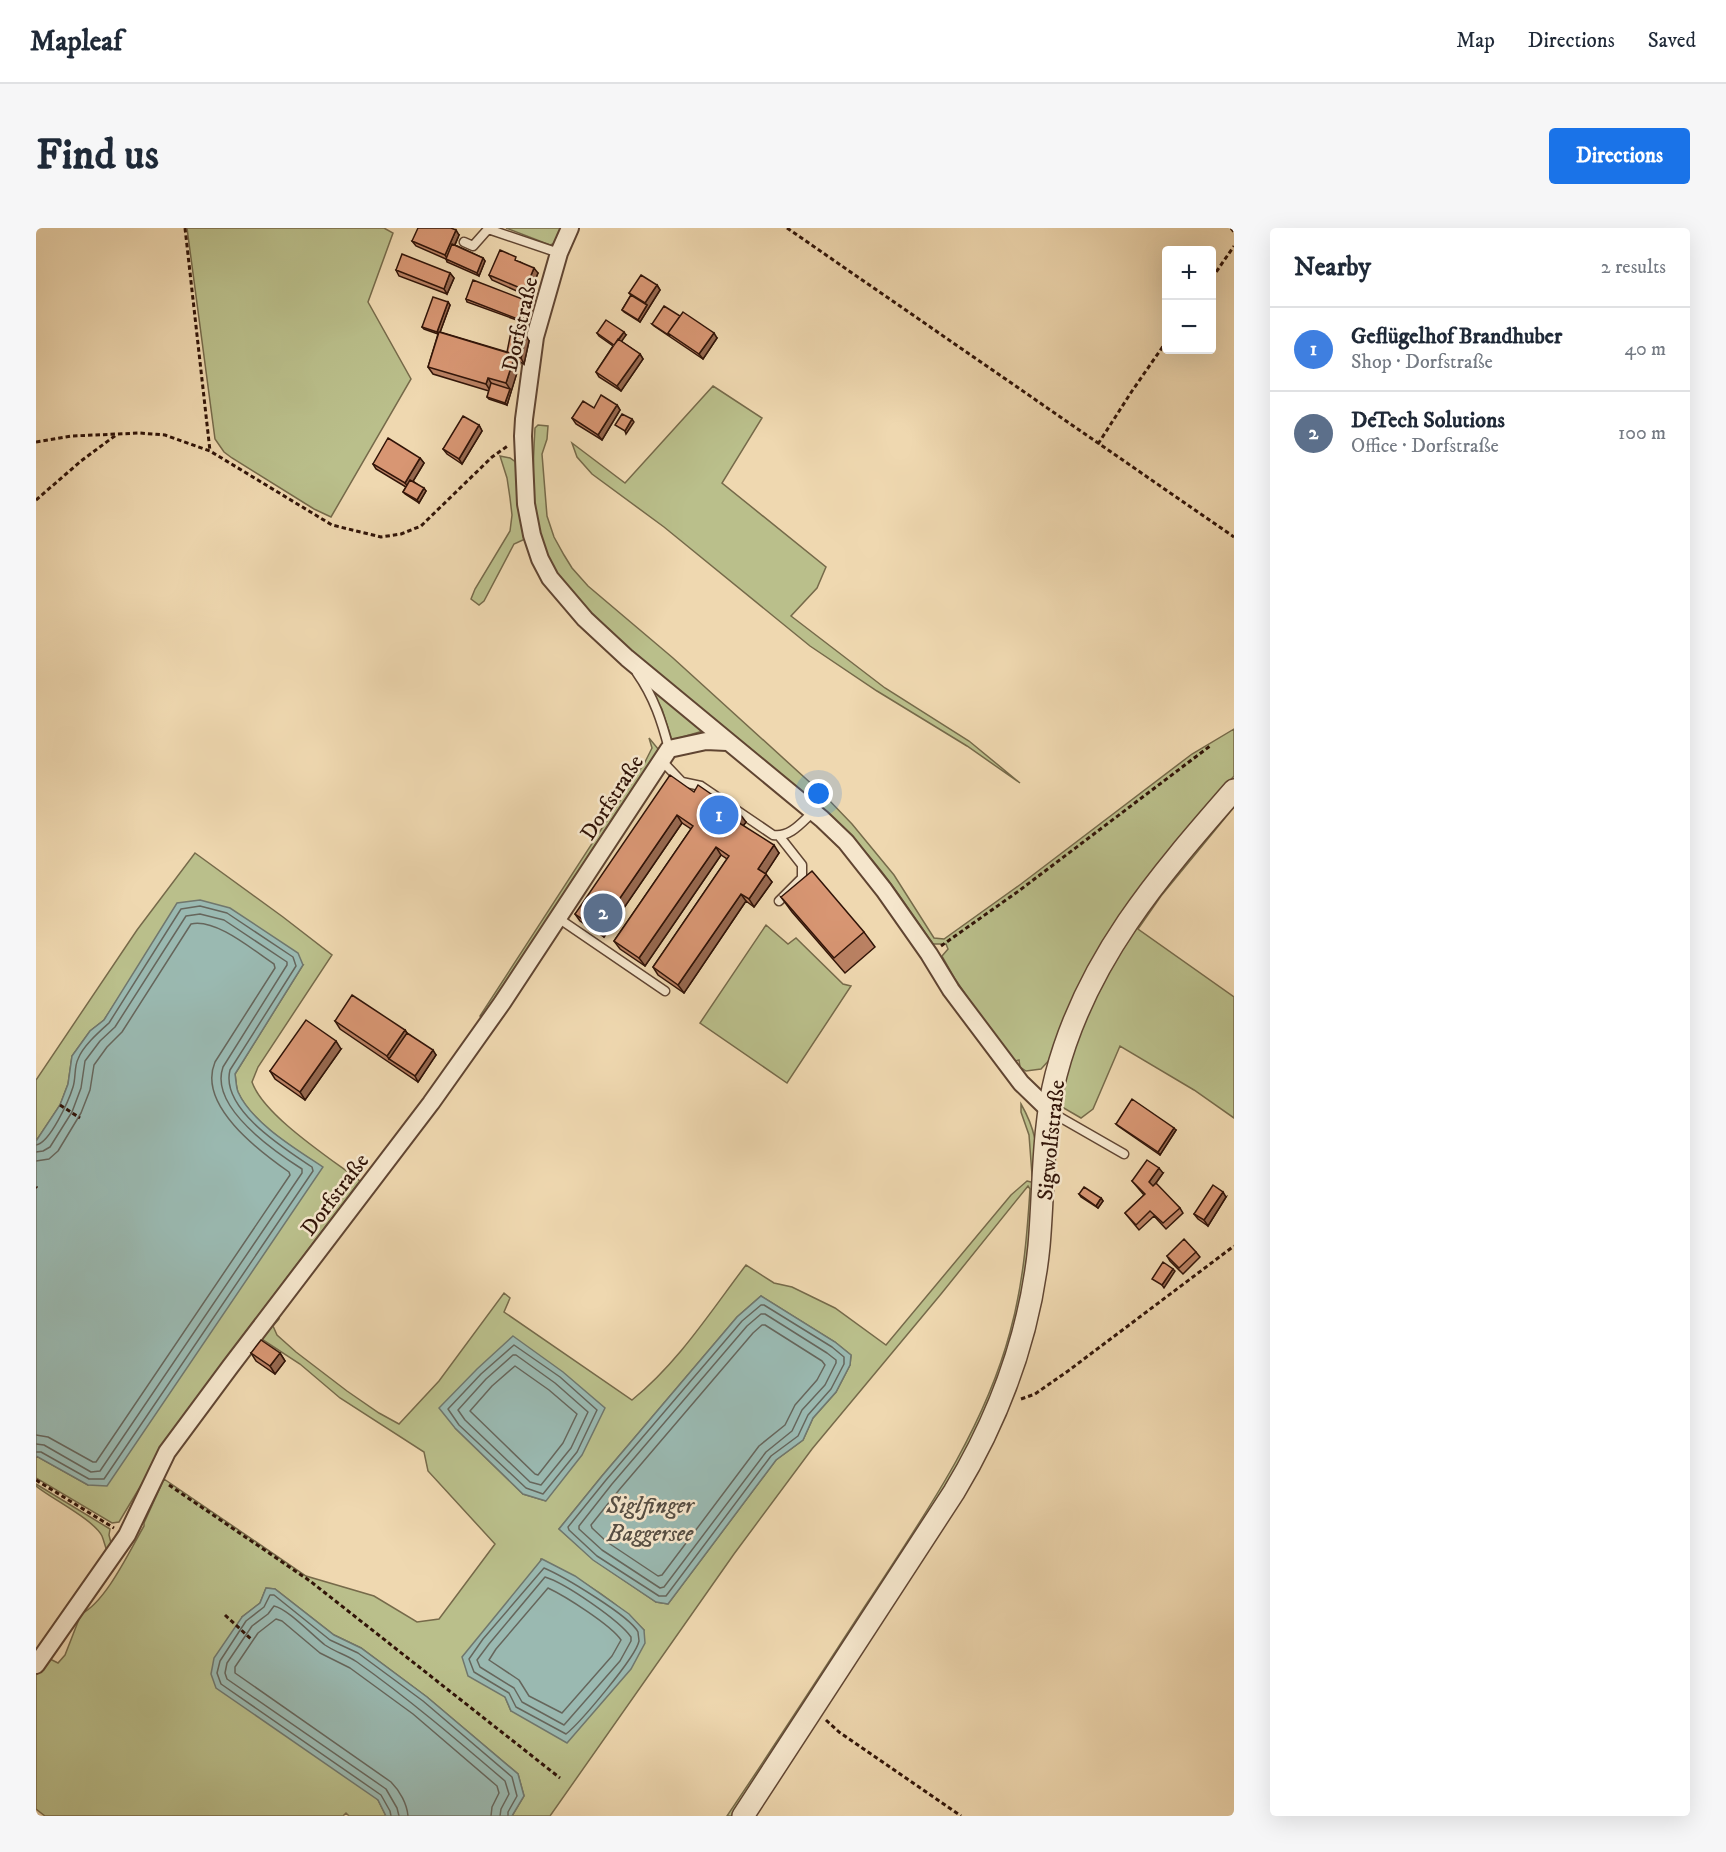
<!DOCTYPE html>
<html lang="en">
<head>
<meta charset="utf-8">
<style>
  body { margin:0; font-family:"IM FELL DW Pica",serif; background:#f6f6f7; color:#1f2937 }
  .controls { position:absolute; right:18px; top:18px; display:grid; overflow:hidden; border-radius:6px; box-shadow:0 6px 24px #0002 }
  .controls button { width:54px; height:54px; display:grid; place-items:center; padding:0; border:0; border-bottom:2px solid #e0e1e3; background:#fff; color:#1f2937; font:30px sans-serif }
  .you { position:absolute; left:783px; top:566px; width:21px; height:21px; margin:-15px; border:4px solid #fff; border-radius:50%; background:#1a73e8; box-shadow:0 0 0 9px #1a73e833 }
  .badge { display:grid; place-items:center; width:39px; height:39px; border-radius:50%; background:#1a73e8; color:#fff; font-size:20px; font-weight:700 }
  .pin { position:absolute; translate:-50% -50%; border:3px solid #fff; box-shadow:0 2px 6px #0006 }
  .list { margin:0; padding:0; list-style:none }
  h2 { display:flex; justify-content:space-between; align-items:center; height:78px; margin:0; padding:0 24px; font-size:26px }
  h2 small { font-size:20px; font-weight:400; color:#747a83 }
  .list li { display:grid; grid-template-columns:39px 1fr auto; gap:18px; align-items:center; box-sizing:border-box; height:84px; padding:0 24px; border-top:2px solid #e0e1e3 }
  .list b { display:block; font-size:22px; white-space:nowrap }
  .list p { margin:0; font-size:20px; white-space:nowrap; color:#747a83 }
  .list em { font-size:20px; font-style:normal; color:#747a83 }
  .map { position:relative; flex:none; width:1198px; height:1588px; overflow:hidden; border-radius:6px }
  header { display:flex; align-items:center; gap:36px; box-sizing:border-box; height:84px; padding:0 30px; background:#fff; border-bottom:2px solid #e0e1e3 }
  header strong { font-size:28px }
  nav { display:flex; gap:33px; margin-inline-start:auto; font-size:21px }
  .intro { display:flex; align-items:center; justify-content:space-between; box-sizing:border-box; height:144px; padding:0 36px }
  h1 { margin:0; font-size:42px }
  .button { padding:15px 27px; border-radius:6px; background:#1a73e8; color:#fff; font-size:21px; font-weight:700 }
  main { display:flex; gap:36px; padding:0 36px }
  aside { flex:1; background:#fff; border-radius:6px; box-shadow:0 6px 24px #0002 }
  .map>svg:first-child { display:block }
  .green { fill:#babf8b; stroke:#766a4a; stroke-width:1.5; fill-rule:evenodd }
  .water { fill:#9ab9b1; stroke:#70776d; stroke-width:1.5 }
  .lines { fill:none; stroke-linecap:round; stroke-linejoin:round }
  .shore { stroke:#66665c; stroke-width:1.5 }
  .service-casing { stroke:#604532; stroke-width:11 }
  .minor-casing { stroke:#604532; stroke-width:20 }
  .tertiary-casing { stroke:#604532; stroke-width:24 }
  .path { stroke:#311408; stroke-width:3; stroke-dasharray:4.5 3; stroke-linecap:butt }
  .service { stroke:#f5e6cc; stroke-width:8 }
  .minor { stroke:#f5e6cc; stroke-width:16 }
  .tertiary { stroke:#f5e6cc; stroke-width:21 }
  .wall { fill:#ba8163; stroke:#311408; stroke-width:1.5 }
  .shaded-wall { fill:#976950; stroke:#311408; stroke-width:1.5 }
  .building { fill:#d89673; stroke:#311408; stroke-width:1.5 }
  .labels { text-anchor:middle; stroke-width:5; stroke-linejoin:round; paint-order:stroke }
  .street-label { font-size:22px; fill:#311408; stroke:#f5e6cc }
  .water-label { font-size:24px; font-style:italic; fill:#564e43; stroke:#f5e6cc }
</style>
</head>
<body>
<header>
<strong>Mapleaf</strong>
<nav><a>Map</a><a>Directions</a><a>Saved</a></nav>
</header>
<div class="intro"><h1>Find us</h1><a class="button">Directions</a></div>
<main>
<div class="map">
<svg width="1198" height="1588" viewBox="0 0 1198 1588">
  <rect width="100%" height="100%" fill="#efd8b0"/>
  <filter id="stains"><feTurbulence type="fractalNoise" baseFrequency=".00333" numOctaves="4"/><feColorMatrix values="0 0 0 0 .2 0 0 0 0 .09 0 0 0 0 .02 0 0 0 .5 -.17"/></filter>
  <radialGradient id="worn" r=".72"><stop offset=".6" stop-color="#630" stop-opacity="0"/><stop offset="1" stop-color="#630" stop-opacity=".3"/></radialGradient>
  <path class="green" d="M 151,0 L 348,0 L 357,5 L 332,74 L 375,151 L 295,289 L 278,281 L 196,230 L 188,224 L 179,211 Z
    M 470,0 L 527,0 L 520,15 L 514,17 Z
    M 677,158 L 726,190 L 686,255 L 790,339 L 781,360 L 755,388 L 849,460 L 933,513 L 984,555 L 931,518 L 841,463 L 774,418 L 628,299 L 556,246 L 541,229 L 536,215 L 589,255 Z
    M 502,197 L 512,198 L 511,211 L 506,226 L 511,288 L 518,309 L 528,327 L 536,340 L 552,358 L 637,430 L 790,569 L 816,596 L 858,647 L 898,710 L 908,711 L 985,656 L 1156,526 L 1198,501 L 1198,548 L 1157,596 L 1016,829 L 1005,841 L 990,843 L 984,839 L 983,832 L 976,834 L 919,751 L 906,728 L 912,721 L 910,716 L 897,716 C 873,682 850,645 821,615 C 794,586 763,561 733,536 C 683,494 631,455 582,412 C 563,395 548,379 532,360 C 527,354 521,348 518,342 C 493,296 496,251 499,200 Z
    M 464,228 L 474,230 L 481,235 L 489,311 L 478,316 L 448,373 L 443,377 L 435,371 L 439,361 L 474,303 L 476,287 L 474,270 L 471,250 Z
    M 614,460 L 667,503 L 636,512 L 626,481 Z
    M 613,510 L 623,522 L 621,526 L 584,579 L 447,790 L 444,788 L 609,534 L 616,520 Z
    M 1198,574 L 1198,579 L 1125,668 L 1102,701 L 1198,769 L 1198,890 L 1158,862 L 1084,818 L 1057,881 L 1045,890 L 1026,879 L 1024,871 C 1041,800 1069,740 1111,681 C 1137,644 1169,609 1198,574 Z
    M 159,625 L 247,689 L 296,727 L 222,839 L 216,854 C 228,888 294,930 324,953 L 197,1121 L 137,1204 L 83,1294 L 76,1295 L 0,1250 L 0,1228 L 52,1257 L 286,939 C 259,921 216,895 202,864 C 200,859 200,851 199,846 L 267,737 L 89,760 L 68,792 L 54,803 L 36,828 L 32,856 L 24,877 L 0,913 L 0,852 L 101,702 Z
    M 730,697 L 752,716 L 760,710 L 807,756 L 815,758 L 751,855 L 664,795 Z
    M 985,876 C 996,895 1007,925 996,947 L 993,907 L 985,884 Z
    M 991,953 L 999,955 L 991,1048 L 971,1131 L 932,1224 L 799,1433 L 696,1588 L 691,1588 C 739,1517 786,1444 833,1372 C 888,1288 948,1202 974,1104 C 987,1057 991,1009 994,961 L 992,958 L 905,1066 L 776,1221 L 698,1326 L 514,1588 L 476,1588 L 488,1568 L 482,1546 L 391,1469 L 325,1420 L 298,1407 L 239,1361 L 230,1360 L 224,1375 L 206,1389 L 342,1572 L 350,1588 L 313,1588 L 310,1585 L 307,1588 L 9,1588 L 0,1581 L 0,1447 L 14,1431 L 22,1435 L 29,1427 L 45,1386 C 70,1374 94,1322 108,1298 L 108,1295 L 128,1251 L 270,1348 L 338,1368 L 381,1394 L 403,1391 L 459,1316 L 392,1243 L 388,1224 L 304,1170 L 264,1136 L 224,1110 L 244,1084 L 243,1091 L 237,1098 L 241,1107 L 260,1124 L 311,1163 L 343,1185 L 363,1196 L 403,1153 L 468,1065 L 474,1070 L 468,1084 L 596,1172 C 642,1135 675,1083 710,1037 L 738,1055 L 756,1059 L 799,1080 L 850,1117 L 975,967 ZM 725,1068 L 799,1114 L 815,1127 L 814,1137 L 800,1164 L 777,1190 L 767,1212 L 740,1232 L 632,1376 L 620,1374 L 558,1332 L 523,1301 L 566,1248 L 701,1089 ZM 419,1200 L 510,1273 L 487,1266 ZM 505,1331 C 543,1350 579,1372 608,1402 L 475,1483 L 469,1469 Z
    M 0,1256 L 74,1301 L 73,1307 L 75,1315 L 71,1323 C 69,1318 68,1313 66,1308 C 58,1292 16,1271 0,1258 Z"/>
  <path class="water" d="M 164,672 L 194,680 L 262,725 L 267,737 L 199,846 C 200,852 200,859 202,864 C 216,895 260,921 287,939 L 71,1258 L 52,1257 L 0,1228 L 0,913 L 24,877 L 32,856 L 36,828 L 54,803 L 68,792 L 141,675 Z
    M 725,1068 L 799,1114 L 815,1127 L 814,1137 L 800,1164 L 777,1190 L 767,1212 L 740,1232 L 632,1376 L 620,1374 L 557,1332 L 523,1301 L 566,1248 L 701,1089 Z
    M 477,1108 L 527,1144 L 569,1180 L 546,1227 L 510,1273 L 487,1266 L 419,1200 L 403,1180 L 441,1141 Z
    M 506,1331 L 539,1348 L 593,1386 L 608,1402 L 609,1415 L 595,1441 L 531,1515 L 475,1483 L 469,1469 L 432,1448 L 426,1429 Z
    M 230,1360 L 239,1361 L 298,1407 L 325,1420 L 391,1469 L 482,1546 L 488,1568 L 476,1588 L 350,1588 L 342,1572 L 180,1460 L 175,1446 L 178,1430 L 206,1389 L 224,1375 Z"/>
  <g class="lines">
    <path class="shore" d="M 0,917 C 14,915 33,872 37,859 C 40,850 38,839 42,831 C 47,818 63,804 73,795 L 145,681 L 164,678 L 191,685 L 257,729 L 260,738 L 194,842 C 184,881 249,921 276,939 L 277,943 L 68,1251 L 53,1251 L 5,1224 L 0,1224
      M 0,924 L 7,923 L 14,919 L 36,884 L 45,860 L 49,833 L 64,813 L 79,799 L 150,688 L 164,686 L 188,692 L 251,734 L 251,737 L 187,839 C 173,879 238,923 266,941 L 266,945 L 64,1243 L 55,1244 L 8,1217 L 0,1216
      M 0,933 L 13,931 L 22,923 L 45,885 L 54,862 L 58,837 L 71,819 L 86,804 L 155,696 C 180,690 218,723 238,736 L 239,740 L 179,834 C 161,877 223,923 253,944 L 254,947 L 60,1234 L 57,1234 L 12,1209 L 0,1207
      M 725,1077 L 728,1077 L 796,1119 L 808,1129 L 808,1136 L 795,1161 L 772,1187 L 762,1208 L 735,1228 L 630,1368 L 623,1368 L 561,1328 L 533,1302 L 532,1299 L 570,1252 L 706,1093 Z
      M 725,1086 L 729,1086 L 791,1125 L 800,1132 L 800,1135 L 789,1157 L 766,1182 L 756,1203 L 730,1224 L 628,1359 L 624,1360 L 566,1322 L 543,1301 L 543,1298 L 576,1256 L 711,1098 Z
      M 726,1097 L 729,1097 L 786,1133 L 789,1137 L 781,1152 L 759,1177 L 749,1197 L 723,1218 L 626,1347 L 622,1348 L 571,1314 L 556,1300 L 555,1297 L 583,1262 L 717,1105 Z
      M 478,1117 L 524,1149 L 561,1182 L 541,1224 L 507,1266 L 490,1260 L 423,1197 L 412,1181 L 445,1146 Z
      M 477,1127 L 480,1127 L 519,1155 L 552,1184 L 535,1220 L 505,1257 L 494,1254 L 429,1192 L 422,1182 L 450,1151 Z
      M 479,1138 L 513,1162 L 541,1186 L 527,1215 L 502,1247 L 499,1246 L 434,1183 L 456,1158 Z
      M 508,1340 C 527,1348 594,1388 602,1404 C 602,1405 603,1412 603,1413 C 600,1429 544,1495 530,1506 L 480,1479 L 473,1465 L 438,1444 L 433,1431 L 447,1411 Z
      M 509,1349 C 529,1355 583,1392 595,1409 L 595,1413 L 584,1433 L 528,1497 L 486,1474 L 478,1460 L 444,1439 L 441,1432 L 453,1416 Z
      M 512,1360 C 529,1368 575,1397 585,1412 L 576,1428 L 526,1485 L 493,1468 L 483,1452 L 453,1432 L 460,1421 Z
      M 355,1588 L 354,1583 L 345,1567 L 185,1456 L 181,1445 L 184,1433 L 210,1393 L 228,1379 L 234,1367 L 238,1367 L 294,1412 L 322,1425 L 387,1473 L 476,1549 L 481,1568 L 472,1584 L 472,1588
      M 363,1588 L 361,1580 L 350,1561 L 191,1451 L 189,1445 L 191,1435 L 216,1398 L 232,1386 L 238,1378 C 252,1381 276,1407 289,1417 C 299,1424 311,1427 321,1434 C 373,1471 421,1512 469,1553 L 473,1566 L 465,1581 L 464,1588
      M 372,1588 C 371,1576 364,1563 355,1554 L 199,1445 L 199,1439 L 222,1405 L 240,1391 L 246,1393 L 284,1425 L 314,1440 L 377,1486 L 461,1558 L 463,1565 L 456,1579 L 455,1588"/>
    <g class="service-casing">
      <path id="service" d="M 428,14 L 437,18 L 452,1 L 523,25
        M 601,445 C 618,469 626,494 633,521
        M 625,532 L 646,554 L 665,558 L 737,607 C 754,610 766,594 777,584
        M 743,673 L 766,650 L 766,637 L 744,609
        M 522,690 L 629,763
        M 1013,883 L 1088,926"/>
    </g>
    <g class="minor-casing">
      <path id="minor" d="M 534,0 L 523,25 L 499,109 L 488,191 L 487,208 L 490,276 L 496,307 L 504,331 L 514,350 L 549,391 L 591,430 L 786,591 L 810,614 L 848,662 L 893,726 L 915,762 L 985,855 L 1013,882
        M 0,1437 L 91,1307 L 131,1224 L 194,1139 L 395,875 L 466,775 L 633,521 L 670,513 L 691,514"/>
    </g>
    <g class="tertiary-casing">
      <path id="tertiary" d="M 707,1588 L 918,1264 C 964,1188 994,1108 1003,1018 C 1008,962 1006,901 1020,847 C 1050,732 1122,649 1198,562"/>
    </g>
    <path class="path" d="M 149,0 L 174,223
      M 751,0 L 1198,309
      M 1195,0 L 1198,4
      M 1176,50 L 1198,18
      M 0,214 L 36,208 L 104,205 L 129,207 L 174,223 L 296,297 L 345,309 L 365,306 L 385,298 L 456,229 L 473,217
      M 1062,216 L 1096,163 L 1130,114
      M 0,272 L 45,233 L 80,207
      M 905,718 L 984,662 L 1174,518
      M 24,877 L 44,890
      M 0,959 L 1,960
      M 985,1171 L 999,1166 L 1032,1143 L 1198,1018
      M 0,1252 L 78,1300
      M 133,1257 L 274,1353 L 524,1550
      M 189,1387 L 215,1411
      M 790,1492 L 803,1504 L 925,1588"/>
    <use href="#service" class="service"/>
    <use href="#minor" class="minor"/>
    <use href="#tertiary" class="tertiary"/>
  </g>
  <path class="wall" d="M 423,7 L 419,17 L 447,30 L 449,33 L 443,48 L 411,34 L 410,31 L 380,18 L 376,13 Z
    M 484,34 L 502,45 L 492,68 L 456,52 L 453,47 Z
    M 360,42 L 414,45 L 418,50 L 411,66 L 363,48 Z
    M 621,57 L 624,62 L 604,94 L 588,84 L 586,82 L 595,67 L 593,65 Z
    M 430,71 L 496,76 L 489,95 L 431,74 Z
    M 412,74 L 414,77 L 404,104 L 471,124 L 493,113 L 488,136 L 484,134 L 471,177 L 453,171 L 451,169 L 453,163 L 397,146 L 392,139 L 402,106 L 388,101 L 386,99 Z
    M 616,96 L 681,110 L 667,131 L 618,98 Z
    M 561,105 L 590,107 L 585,113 L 604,126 L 607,131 L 585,163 L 563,149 L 560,144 L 577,118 L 563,108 Z
    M 581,177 L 584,182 L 566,212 L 540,196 L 536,190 L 558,180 Z
    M 443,197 L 446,203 L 426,236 L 411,226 L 407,221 Z
    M 384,230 L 388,235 L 377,253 L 390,263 L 383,275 L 369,266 L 367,264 L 370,259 L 340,241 L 337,236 Z
    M 658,564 L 710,594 L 707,598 L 743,625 L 729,646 L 736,654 L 718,679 L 710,673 L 648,765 L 622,747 L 617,739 L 691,631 L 685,627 L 609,738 L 584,721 L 578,713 L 655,601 L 646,595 L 568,709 L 544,693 L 539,686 Z
    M 745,669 L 828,704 L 839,719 L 809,745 L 756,684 Z
    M 299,793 L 369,802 L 371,805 L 400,827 L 382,854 L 304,801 Z
    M 305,821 L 269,872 L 239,851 L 234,843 Z
    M 1080,896 L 1140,902 L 1124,927 L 1082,898 Z
    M 1127,945 L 1118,958 L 1144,980 L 1147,985 L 1130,1001 L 1118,988 L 1103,1002 L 1089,985 L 1108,967 L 1096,953 Z
    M 1043,966 L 1065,970 L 1067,973 L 1062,980 L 1045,969 Z
    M 1190,969 L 1172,998 L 1162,991 L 1158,986 Z
    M 1160,1024 L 1164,1029 L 1147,1046 L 1134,1033 L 1131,1028 Z
    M 215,1125 L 244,1125 L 249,1133 L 239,1146 L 220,1133 Z"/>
  <path class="shaded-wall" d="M 420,2 L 423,7 L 412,32 L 409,27 Z
    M 447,30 L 449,33 L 443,48 L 441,45 Z
    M 498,40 L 502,45 L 492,68 L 489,62 Z
    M 414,45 L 418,50 L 411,66 L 408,61 Z
    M 621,57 L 624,62 L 604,94 L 602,92 L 611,77 L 609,75 Z
    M 412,74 L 414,77 L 403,107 L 401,104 Z
    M 494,74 L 496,76 L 489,95 L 487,93 Z
    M 588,104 L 590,107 L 581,120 L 579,117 Z
    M 678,105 L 681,110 L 667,131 L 663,126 Z
    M 490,107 L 493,113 L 488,136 L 485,130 Z
    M 604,126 L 607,131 L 585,163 L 581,158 Z
    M 479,127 L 484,135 L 471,177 L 469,175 L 474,161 L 470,155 Z
    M 452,150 L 457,158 L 455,164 L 450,156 Z
    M 581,177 L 584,182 L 566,212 L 562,207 Z
    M 596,191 L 598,194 L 590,206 L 589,203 Z
    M 443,197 L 446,203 L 426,236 L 423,231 Z
    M 384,230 L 388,235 L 373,260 L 369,255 Z
    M 388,260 L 390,263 L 383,275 L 381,272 Z
    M 704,586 L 710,594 L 705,601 L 700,593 Z
    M 641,587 L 646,595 L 568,709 L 562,702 Z
    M 738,617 L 743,625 L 728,648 L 722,641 Z
    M 680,619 L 685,627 L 609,738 L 603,730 Z
    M 730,646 L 736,654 L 718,679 L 713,671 Z
    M 705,666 L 710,673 L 648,765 L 642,757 Z
    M 369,802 L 374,810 L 353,831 L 351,828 Z
    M 300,813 L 305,821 L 269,872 L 264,864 Z
    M 397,822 L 400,827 L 382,854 L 379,848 Z
    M 1138,900 L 1140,902 L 1124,927 L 1122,924 Z
    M 1123,940 L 1127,945 L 1117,959 L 1113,954 Z
    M 1187,964 L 1190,969 L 1172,998 L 1168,992 Z
    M 1065,970 L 1067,973 L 1062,980 L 1060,978 Z
    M 1137,1041 L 1139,1043 L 1128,1060 L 1126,1057 Z
    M 244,1125 L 249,1133 L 239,1146 L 234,1138 Z"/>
  <path class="building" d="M 382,0 L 415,0 L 420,2 L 409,27 L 376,13 Z
    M 416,16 L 447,30 L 441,45 L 410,31 Z
    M 464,22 L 480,29 L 479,32 L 498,40 L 489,62 L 453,47 Z
    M 366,26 L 414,45 L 408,61 L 360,42 Z
    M 605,47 L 621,57 L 609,75 L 593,65 Z
    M 437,52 L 494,74 L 487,93 L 430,71 Z
    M 595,67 L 611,77 L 602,92 L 586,82 Z
    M 397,69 L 412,74 L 401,104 L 386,99 Z
    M 628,78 L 644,88 L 632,105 L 634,108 L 616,96 Z
    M 647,84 L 678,105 L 663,126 L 632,105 Z
    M 570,92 L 588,104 L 578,117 L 561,105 Z
    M 403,104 L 479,127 L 470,155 L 452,150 L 450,156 L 392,139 Z
    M 475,104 L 490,107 L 485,130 L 481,129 L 479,127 L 471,124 Z
    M 582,111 L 604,126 L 581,158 L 560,144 Z
    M 455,155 L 474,161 L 469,175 L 451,169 Z
    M 565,167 L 581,177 L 562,207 L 536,190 L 547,173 L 558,180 Z
    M 586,186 L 596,191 L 589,203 L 579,197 Z
    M 427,188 L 443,197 L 423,231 L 407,221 Z
    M 352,210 L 384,230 L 369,255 L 337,236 Z
    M 374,252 L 388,260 L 381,272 L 367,264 Z
    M 634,547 L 658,564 L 662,557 L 704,586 L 700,593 L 738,617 L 722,641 L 730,646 L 713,671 L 705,666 L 642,757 L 617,739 L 693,628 L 680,619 L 603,730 L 578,713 L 657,598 L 641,587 L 562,702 L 539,686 Z
    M 776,643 L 828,704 L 798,730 L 745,669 Z
    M 316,767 L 369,802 L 351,828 L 299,793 Z
    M 270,792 L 300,813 L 264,864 L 234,843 Z
    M 371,805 L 397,822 L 379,848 L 353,831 Z
    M 1096,871 L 1138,900 L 1122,924 L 1080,896 Z
    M 1111,932 L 1123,940 L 1113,954 L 1117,958 L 1120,955 L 1144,980 L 1127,995 L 1114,983 L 1100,997 L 1089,985 L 1109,966 L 1096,953 Z
    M 1177,957 L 1187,964 L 1168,992 L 1158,986 Z
    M 1048,959 L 1065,970 L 1060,978 L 1043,966 Z
    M 1148,1011 L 1160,1024 L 1143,1040 L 1131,1028 Z
    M 1127,1034 L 1137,1041 L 1126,1057 L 1116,1051 Z
    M 225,1112 L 244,1125 L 234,1138 L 215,1125 Z"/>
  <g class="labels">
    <g class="street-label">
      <text transform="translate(483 96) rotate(-77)" y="8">Dorfstraße</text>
      <text transform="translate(575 569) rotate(-57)" y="8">Dorfstraße</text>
      <text transform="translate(1014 912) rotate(-84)" y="8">Sigwolfstraße</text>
      <text transform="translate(298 966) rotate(-53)" y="8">Dorfstraße</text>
    </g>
    <g class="water-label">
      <text x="614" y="1285">Siglfinger<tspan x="614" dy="28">Baggersee</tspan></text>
    </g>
  </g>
  <rect width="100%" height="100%" filter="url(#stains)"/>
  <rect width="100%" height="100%" fill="url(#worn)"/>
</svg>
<div class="controls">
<button>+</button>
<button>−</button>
</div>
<div class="you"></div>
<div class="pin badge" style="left:683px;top:587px;background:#3f7fe0">1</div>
<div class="pin badge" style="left:567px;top:685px;background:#5c6f8a">2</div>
</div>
<aside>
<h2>Nearby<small>2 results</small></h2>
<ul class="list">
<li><span class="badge" style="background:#3f7fe0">1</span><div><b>Geflügelhof Brandhuber</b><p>Shop · Dorfstraße</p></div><em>40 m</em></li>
<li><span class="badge" style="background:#5c6f8a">2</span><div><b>DeTech Solutions</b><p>Office · Dorfstraße</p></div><em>100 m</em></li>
</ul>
</aside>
</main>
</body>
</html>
